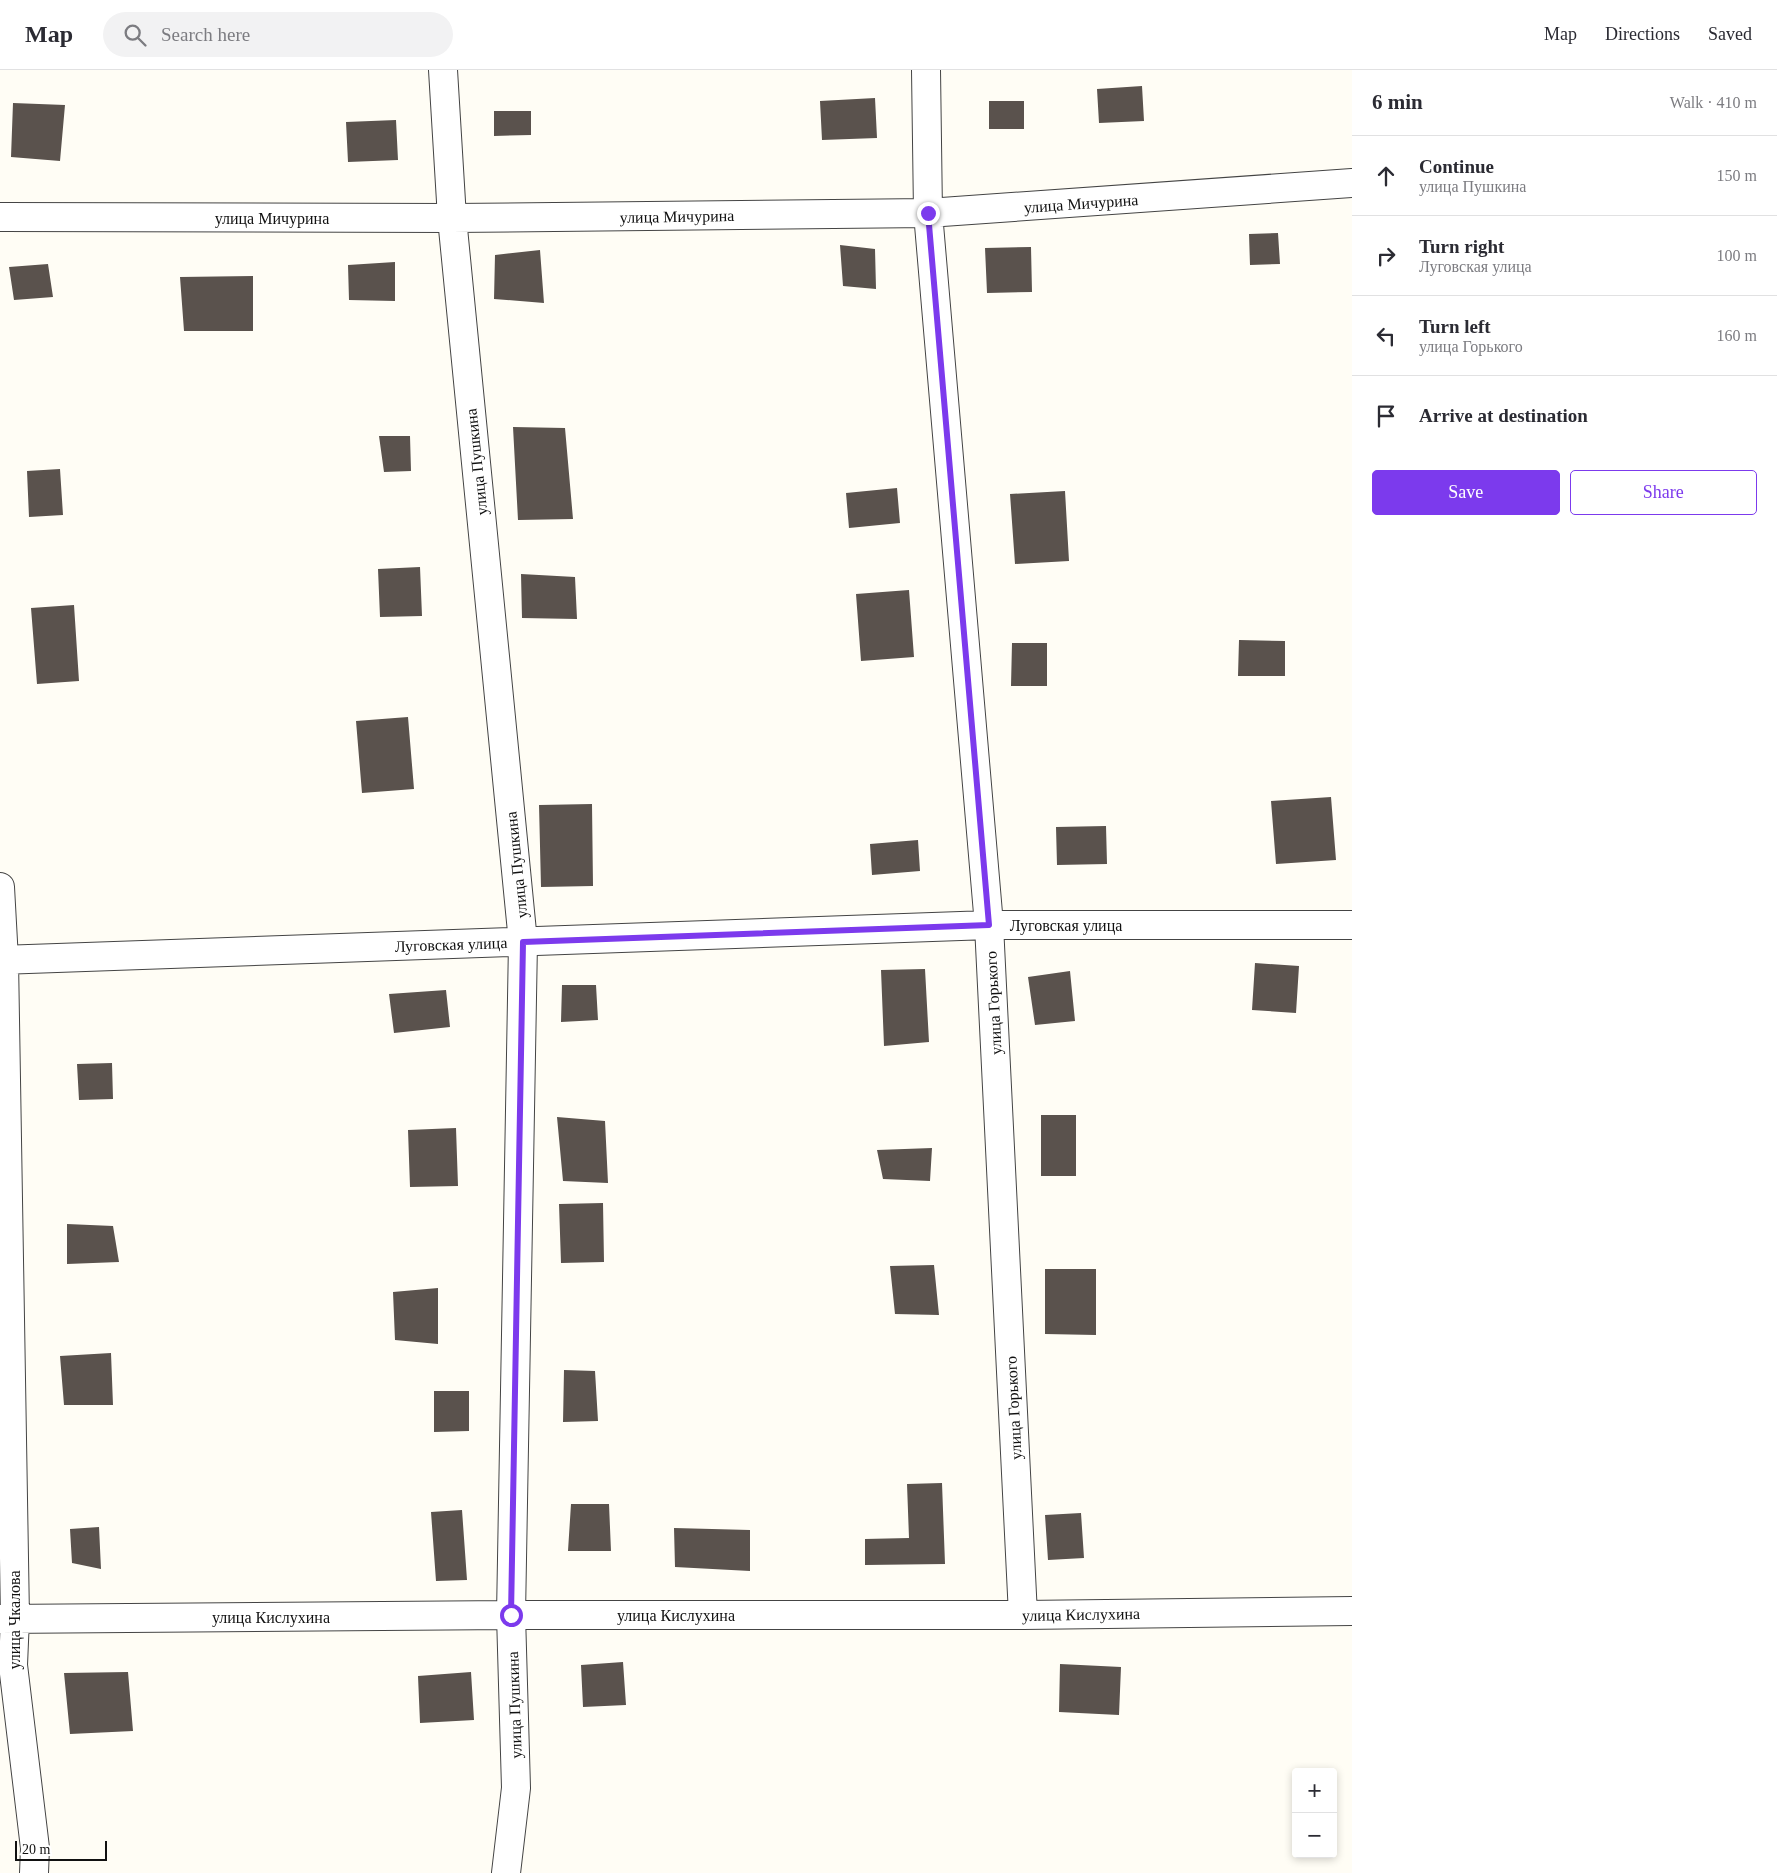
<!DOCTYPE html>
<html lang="en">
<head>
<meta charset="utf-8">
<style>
  body { margin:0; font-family:Georgia,serif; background:#f2f2f3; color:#2b2b33 }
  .controls { position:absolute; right:15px; bottom:15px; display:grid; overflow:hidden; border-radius:5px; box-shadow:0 2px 8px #0003 }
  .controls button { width:45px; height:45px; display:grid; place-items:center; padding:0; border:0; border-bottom:1px solid #e1e1e2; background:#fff; color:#2b2b33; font:25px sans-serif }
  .scale { position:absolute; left:15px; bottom:12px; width:92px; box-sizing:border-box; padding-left:5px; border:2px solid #111; border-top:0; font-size:14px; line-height:18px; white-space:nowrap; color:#111; -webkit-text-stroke:4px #fff; paint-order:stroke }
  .stop { position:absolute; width:15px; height:15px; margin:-11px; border:4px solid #7c3aed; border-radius:50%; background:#fff }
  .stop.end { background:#7c3aed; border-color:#fff; box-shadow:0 1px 5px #0008 }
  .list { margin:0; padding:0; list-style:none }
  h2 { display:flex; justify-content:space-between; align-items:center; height:65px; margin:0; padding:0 20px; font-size:21px }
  h2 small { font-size:16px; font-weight:400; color:#7c7c81 }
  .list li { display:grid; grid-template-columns:32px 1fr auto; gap:15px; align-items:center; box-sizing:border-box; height:80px; padding:0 20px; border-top:1px solid #e1e1e2 }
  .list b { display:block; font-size:19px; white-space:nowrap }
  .list p { margin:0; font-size:16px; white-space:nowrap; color:#7c7c81 }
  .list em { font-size:16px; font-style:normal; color:#7c7c81 }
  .actions { display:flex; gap:10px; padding:15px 20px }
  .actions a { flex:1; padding:11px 0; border:1px solid #7c3aed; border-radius:5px; text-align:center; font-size:18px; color:#7c3aed }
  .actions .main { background:#7c3aed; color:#fff }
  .icon { flex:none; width:28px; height:28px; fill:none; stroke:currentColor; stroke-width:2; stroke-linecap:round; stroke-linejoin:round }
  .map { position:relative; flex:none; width:1352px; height:1803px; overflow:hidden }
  header { display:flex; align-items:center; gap:30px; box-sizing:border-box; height:70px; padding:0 25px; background:#fff; border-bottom:1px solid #e1e1e2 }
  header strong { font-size:24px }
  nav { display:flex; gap:28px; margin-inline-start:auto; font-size:18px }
  .search { width:350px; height:45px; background:#f2f2f3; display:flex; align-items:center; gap:12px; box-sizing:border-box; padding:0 18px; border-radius:28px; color:#7c7c81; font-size:19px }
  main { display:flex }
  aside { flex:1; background:#fff }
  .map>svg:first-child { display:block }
  .building { fill:#5a524d }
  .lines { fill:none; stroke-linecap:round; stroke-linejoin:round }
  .minor-casing { stroke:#444; stroke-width:30 }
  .minor { stroke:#fff; stroke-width:28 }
  .route { stroke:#7c3aed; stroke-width:6 }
  .labels { text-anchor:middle; stroke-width:5; stroke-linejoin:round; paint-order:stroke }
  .street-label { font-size:16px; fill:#111; stroke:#fff }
</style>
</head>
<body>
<header>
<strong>Map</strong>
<div class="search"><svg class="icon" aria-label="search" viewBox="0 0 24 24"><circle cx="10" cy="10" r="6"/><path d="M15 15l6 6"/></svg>Search here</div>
<nav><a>Map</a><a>Directions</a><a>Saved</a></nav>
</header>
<main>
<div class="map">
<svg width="1352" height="1803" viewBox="0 0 1352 1803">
  <rect width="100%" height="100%" fill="#fffdf5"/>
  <path class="building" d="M 1142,16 L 1144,51 L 1099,53 L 1097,19 Z
    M 875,28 L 877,68 L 822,70 L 820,31 Z
    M 989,31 L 1024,31 L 1024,59 L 989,59 Z
    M 13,33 L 65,35 L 60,91 L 11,87 Z
    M 494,41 L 531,41 L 531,65 L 494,66 Z
    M 396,50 L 398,90 L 348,92 L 346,52 Z
    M 1278,163 L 1280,194 L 1250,195 L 1249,164 Z
    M 840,175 L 875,179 L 876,219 L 843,216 Z
    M 1031,177 L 1032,222 L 987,223 L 985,178 Z
    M 540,180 L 544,233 L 494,229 L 495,185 Z
    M 395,192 L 395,231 L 349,230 L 348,195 Z
    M 48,194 L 53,227 L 14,230 L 9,197 Z
    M 253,206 L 253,261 L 184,261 L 180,207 Z
    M 513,357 L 565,358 L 573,449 L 518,450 Z
    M 379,366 L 410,366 L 411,401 L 384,402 Z
    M 60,399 L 63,445 L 29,447 L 27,401 Z
    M 897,418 L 900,453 L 849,458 L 846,423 Z
    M 1065,421 L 1069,491 L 1015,494 L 1010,424 Z
    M 420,497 L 422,546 L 380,547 L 378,499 Z
    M 521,504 L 575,507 L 577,549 L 522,548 Z
    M 909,520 L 914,587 L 861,591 L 856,524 Z
    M 74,535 L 79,611 L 37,614 L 31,538 Z
    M 1239,570 L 1285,571 L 1285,606 L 1238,606 Z
    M 1012,573 L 1047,573 L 1047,616 L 1011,616 Z
    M 408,647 L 414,719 L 362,723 L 356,651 Z
    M 1331,727 L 1336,790 L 1276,794 L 1271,731 Z
    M 592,734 L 593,816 L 541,817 L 539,735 Z
    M 1106,756 L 1107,794 L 1057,795 L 1056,757 Z
    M 918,770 L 920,801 L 872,805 L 870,774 Z
    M 1255,893 L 1299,896 L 1296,943 L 1252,940 Z
    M 925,899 L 929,972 L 884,976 L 881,900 Z
    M 1070,901 L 1075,951 L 1035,955 L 1028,907 Z
    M 562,915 L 596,915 L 598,950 L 561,952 Z
    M 446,920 L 450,957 L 394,963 L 389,924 Z
    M 112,993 L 113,1029 L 79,1030 L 77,994 Z
    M 1041,1045 L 1076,1045 L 1076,1106 L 1041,1106 Z
    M 557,1047 L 605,1051 L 608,1113 L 563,1111 Z
    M 456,1058 L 458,1116 L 410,1117 L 408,1060 Z
    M 932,1078 L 930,1111 L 883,1109 L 877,1080 Z
    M 603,1133 L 604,1192 L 561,1193 L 559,1134 Z
    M 67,1154 L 113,1156 L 119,1192 L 67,1194 Z
    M 934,1195 L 939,1245 L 895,1244 L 890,1196 Z
    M 1045,1199 L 1096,1199 L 1096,1265 L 1045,1264 Z
    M 438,1218 L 438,1274 L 395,1270 L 393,1222 Z
    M 111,1283 L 113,1335 L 64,1335 L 60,1286 Z
    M 564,1300 L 595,1301 L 598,1351 L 563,1352 Z
    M 434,1321 L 469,1321 L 469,1361 L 434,1362 Z
    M 942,1413 L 945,1494 L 865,1495 L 865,1469 L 909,1468 L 907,1414 Z
    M 571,1434 L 609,1434 L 611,1481 L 568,1481 Z
    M 462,1440 L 467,1510 L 436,1511 L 431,1442 Z
    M 1081,1443 L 1084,1488 L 1048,1490 L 1045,1445 Z
    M 99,1457 L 101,1499 L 72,1493 L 70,1459 Z
    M 674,1458 L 750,1460 L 750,1501 L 675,1497 Z
    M 623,1592 L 626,1635 L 583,1637 L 581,1595 Z
    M 1060,1594 L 1121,1597 L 1119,1645 L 1059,1642 Z
    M 128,1602 L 133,1661 L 70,1664 L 64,1603 Z
    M 471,1602 L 474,1650 L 420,1653 L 418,1606 Z"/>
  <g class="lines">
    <g class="minor-casing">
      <path id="minor" d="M 443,0 L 452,148 L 523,872 L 511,1545 L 516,1718 L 506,1803
        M 926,0 L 928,143 L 989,855 L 1023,1545
        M 0,147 L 452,148 L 928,143 L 1352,113
        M 0,817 L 4,890 L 15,1548 L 13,1595 L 35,1778 L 34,1803
        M 0,890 L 989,855 L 1352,855
        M 0,1549 L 511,1545 L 1023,1545 L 1352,1541"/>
    </g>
    <use href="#minor" class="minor"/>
  </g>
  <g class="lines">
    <path class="route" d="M 511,1545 L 523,872 L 989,855 L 928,143"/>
  </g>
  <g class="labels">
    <g class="street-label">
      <text transform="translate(1081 133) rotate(-4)" y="6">улица Мичурина</text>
      <text transform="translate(677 146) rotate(-1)" y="6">улица Мичурина</text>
      <text x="272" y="154">улица Мичурина</text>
      <text transform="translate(476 392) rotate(-96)" y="6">улица Пушкина</text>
      <text transform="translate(516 795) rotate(-96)" y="6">улица Пушкина</text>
      <text x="1066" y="861">Луговская улица</text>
      <text transform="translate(451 874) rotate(-2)" y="6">Луговская улица</text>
      <text transform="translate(993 933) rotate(-93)" y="6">улица Горького</text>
      <text transform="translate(1013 1338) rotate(-93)" y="6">улица Горького</text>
      <text transform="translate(1081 1544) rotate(-1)" y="6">улица Кислухина</text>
      <text x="676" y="1551">улица Кислухина</text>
      <text x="271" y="1553">улица Кислухина</text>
      <text transform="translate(14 1550) rotate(-90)" y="6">улица Чкалова</text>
      <text transform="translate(514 1635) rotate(-92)" y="6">улица Пушкина</text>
    </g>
  </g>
</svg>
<div class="controls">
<button>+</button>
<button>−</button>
</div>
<div class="scale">20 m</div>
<div class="stop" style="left:511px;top:1545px"></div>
<div class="stop end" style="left:928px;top:143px"></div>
</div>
<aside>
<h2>6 min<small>Walk · 410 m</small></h2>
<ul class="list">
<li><svg class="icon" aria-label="ahead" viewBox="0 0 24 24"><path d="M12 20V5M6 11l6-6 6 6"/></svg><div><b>Continue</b><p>улица Пушкина</p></div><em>150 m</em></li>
<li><svg class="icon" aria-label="right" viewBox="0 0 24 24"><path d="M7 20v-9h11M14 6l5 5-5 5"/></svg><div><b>Turn right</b><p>Луговская улица</p></div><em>100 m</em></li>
<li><svg class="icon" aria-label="left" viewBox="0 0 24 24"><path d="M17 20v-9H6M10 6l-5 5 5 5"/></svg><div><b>Turn left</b><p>улица Горького</p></div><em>160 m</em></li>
<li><svg class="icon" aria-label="arrive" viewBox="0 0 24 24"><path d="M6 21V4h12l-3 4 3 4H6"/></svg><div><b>Arrive at destination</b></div></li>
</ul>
<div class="actions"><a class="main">Save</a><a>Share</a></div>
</aside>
</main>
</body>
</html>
